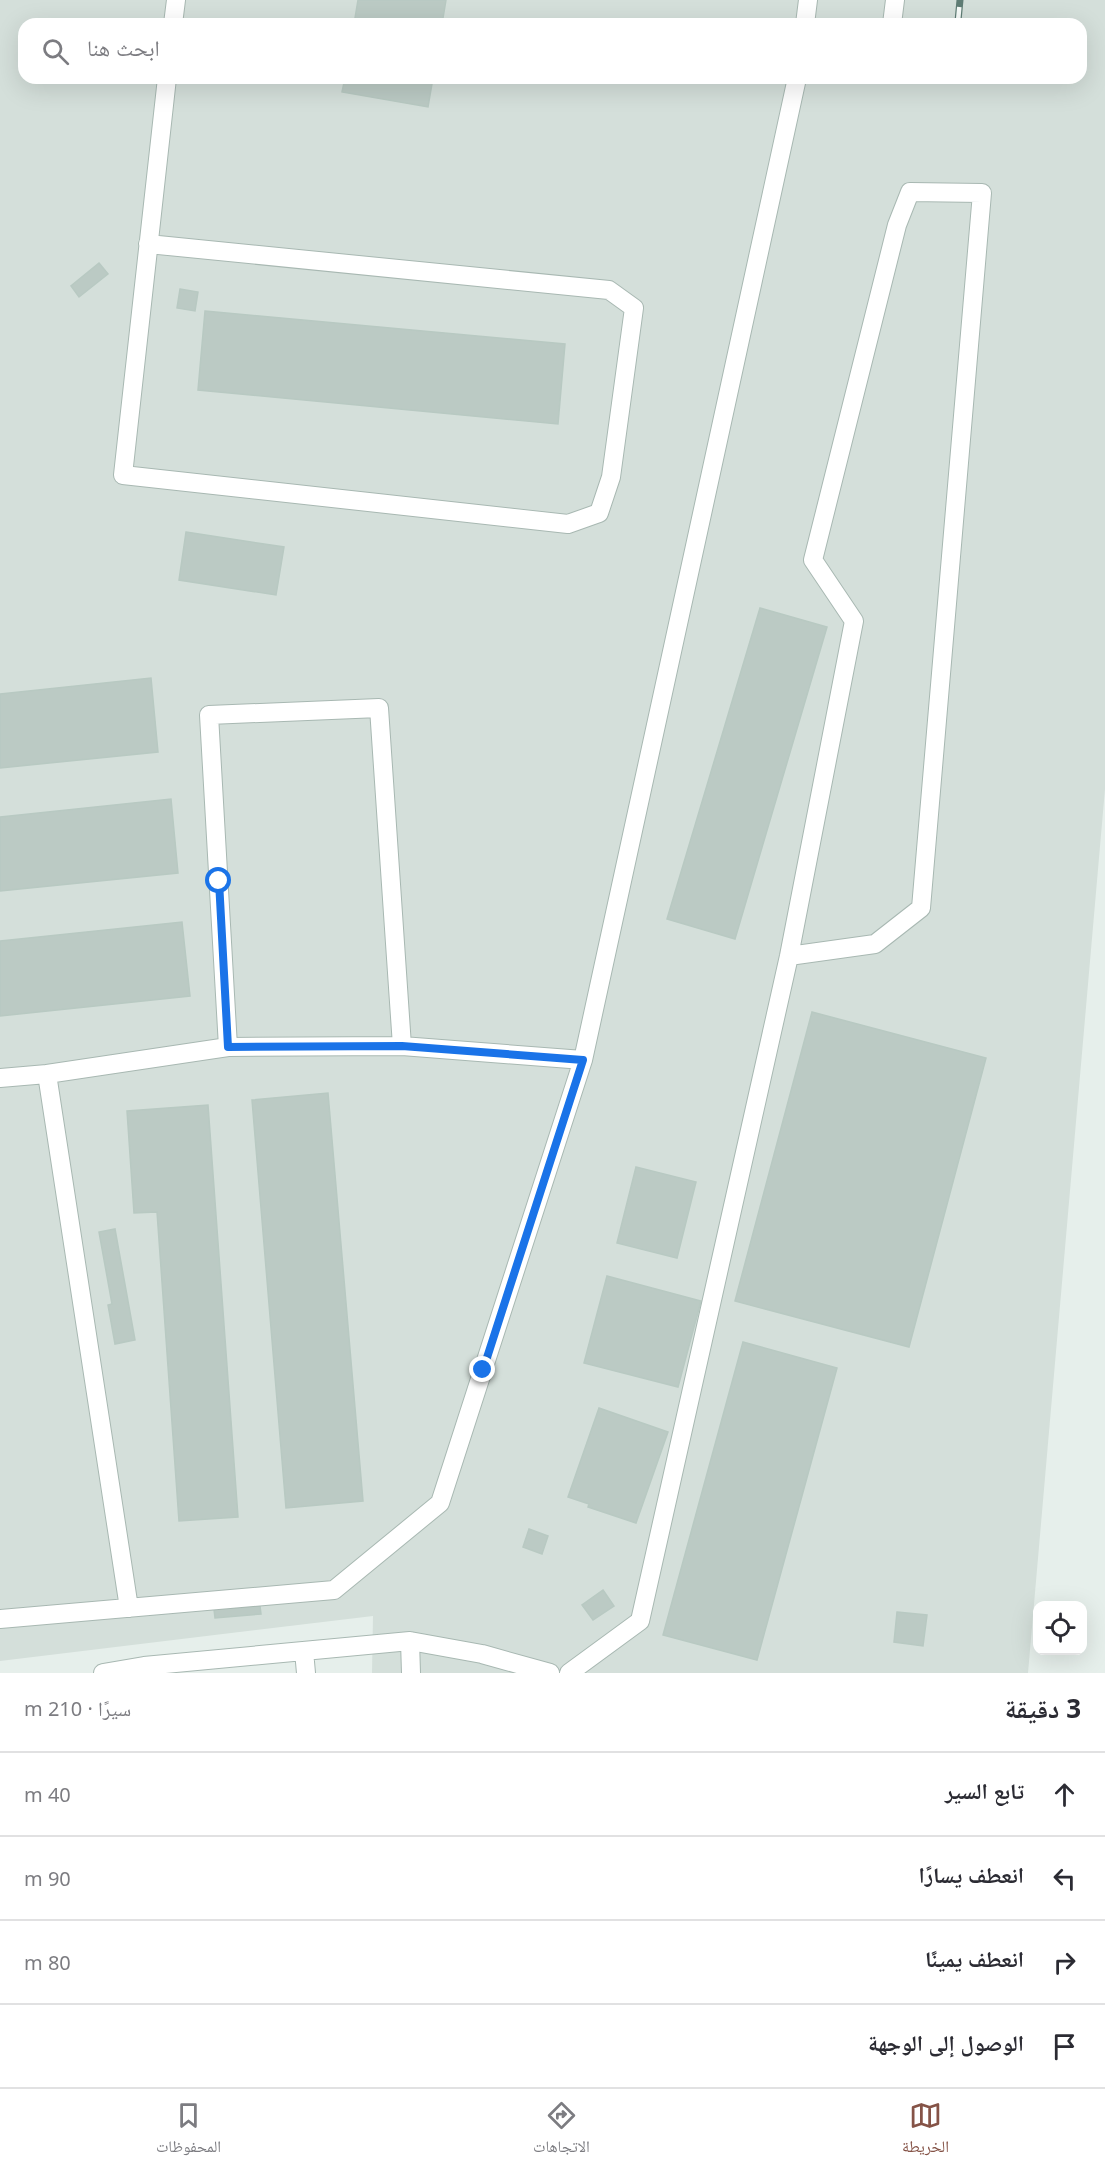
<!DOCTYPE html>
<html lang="ar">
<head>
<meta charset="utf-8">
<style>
  body { margin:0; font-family:"Noto Sans","Noto Naskh Arabic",sans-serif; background:#f2f2f3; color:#2b2b33; direction:rtl }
  .controls { position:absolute; right:18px; bottom:18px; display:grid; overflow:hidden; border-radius:12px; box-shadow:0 6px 24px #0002 }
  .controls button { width:54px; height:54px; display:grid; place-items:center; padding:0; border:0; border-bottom:2px solid #e1e1e2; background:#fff; color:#2b2b33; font:30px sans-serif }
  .stop { position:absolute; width:18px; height:18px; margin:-14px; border:4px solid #1a73e8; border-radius:50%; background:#fff }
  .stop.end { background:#1a73e8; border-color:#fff; box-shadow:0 2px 6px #0008 }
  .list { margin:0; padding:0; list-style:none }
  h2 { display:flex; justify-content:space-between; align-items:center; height:78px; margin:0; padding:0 24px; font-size:26px }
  h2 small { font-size:20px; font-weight:400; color:#7c7c81 }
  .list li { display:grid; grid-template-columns:39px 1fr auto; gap:18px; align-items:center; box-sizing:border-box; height:84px; padding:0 24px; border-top:2px solid #e1e1e2 }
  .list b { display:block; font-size:22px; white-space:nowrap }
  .list em { font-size:20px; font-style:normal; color:#7c7c81 }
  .icon { flex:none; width:33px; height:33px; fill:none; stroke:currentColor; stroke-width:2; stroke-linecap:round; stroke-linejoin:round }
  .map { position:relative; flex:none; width:1105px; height:1673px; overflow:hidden; direction:ltr }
  .search { position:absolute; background:#fff; box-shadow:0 6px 24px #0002; left:18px; right:18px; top:18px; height:66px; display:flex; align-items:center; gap:15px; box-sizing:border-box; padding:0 21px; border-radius:18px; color:#7c7c81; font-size:22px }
  .sheet { height:414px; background:#fff }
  nav { display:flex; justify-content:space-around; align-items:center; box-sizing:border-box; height:84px; border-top:2px solid #e1e1e2; background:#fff; font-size:16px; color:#7c7c81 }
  nav a { display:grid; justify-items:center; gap:3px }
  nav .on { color:#855347 }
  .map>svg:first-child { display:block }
  .built { fill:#d4dfda; fill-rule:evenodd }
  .building { fill:#bbcac4; stroke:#b8c9c2; stroke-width:1.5 }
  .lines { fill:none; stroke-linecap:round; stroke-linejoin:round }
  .minor-casing { stroke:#a8b8b2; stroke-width:20 }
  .minor { stroke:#fff; stroke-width:18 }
  .rail-casing { stroke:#5f7d75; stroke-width:7 }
  .rail { stroke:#f7fbf9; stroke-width:4.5; stroke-dasharray:14; stroke-linecap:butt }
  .route { stroke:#1a73e8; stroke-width:8 }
</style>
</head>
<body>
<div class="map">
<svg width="1105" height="1673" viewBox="0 0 1105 1673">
  <rect width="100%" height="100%" fill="#e6efeb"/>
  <path class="built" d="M 0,0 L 1105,0 L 1105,789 L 1028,1673 L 372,1673 L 373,1616 L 0,1661 ZM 24,24 L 1081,24 L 1081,78 L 24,78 Z"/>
  <path class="building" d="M 358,0 L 446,0 L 442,24 L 354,24 Z
    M 345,78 L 433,78 L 428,107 L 342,92 Z
    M 99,263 L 108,274 L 79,297 L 71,286 Z
    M 180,289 L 198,292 L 195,311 L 177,308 Z
    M 205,311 L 565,344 L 558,424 L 198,390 Z
    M 186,532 L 284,547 L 276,595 L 179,580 Z
    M 760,608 L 827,627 L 735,939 L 667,919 Z
    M 151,678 L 158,752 L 0,768 L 0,694 Z
    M 171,799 L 178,873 L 0,891 L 0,817 Z
    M 182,922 L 190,996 L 0,1016 L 0,941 Z
    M 812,1012 L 986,1058 L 909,1347 L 735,1301 Z
    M 328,1093 L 363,1501 L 286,1508 L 252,1100 Z
    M 208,1105 L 238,1517 L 179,1521 L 157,1212 L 134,1213 L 127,1111 Z
    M 636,1167 L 696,1182 L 677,1258 L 617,1243 Z
    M 115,1229 L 135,1340 L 115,1344 L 108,1305 L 112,1304 L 99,1232 Z
    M 607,1276 L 701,1301 L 678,1387 L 584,1363 Z
    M 743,1342 L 837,1368 L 757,1660 L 663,1635 Z
    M 599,1408 L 668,1432 L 636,1523 L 588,1507 L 589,1504 L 568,1497 Z
    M 529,1529 L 548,1536 L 542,1554 L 523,1547 Z
    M 603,1590 L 614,1606 L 593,1620 L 582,1605 Z
    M 259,1598 L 261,1614 L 215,1618 L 213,1601 Z
    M 897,1612 L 927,1615 L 923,1646 L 894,1642 Z"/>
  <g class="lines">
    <g class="minor-casing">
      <path id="minor" d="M 173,24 L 176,0
        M 805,24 L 808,0
        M 892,24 L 895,0
        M 148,244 L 609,290 L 634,308 L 611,477 L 599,513 L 568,524 L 123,475 L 167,78
        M 228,1047 L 209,715 L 379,708 L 402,1046
        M 47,1074 L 129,1608
        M 0,1078 L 47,1074 L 228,1047 L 402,1046 L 583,1060
        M 0,1619 L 334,1590 L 440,1503 L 583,1060 L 797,78
        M 410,1641 L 411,1673
        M 304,1651 L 306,1673
        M 103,1673 L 144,1666 L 410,1641 L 482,1654 L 550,1673
        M 569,1673 L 640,1621 L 789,956 L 854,621 L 813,560 L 897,225 L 910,192 L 982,193 L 921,908 L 875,944 L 789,956"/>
    </g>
    <use href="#minor" class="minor"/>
    <g class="rail-casing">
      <path id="rail" d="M 958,21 L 960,0"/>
    </g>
    <use href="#rail" class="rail"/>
  </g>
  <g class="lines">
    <path class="route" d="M 219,881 L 228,1047 L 402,1046 L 583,1060 L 483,1370"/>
  </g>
</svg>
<div class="controls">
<button><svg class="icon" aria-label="locate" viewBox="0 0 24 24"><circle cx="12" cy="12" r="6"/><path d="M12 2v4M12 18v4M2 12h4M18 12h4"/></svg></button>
</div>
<div class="stop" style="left:219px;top:881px"></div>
<div class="stop end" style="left:483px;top:1370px"></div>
<div class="search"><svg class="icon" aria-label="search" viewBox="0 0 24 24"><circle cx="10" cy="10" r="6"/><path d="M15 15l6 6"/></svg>ابحث هنا</div>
</div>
<section class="sheet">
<h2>3 دقيقة<small>سيرًا · 210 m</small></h2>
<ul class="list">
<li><svg class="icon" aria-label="ahead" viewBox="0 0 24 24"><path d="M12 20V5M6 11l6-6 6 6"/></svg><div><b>تابع السير</b></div><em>40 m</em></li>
<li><svg class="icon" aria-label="left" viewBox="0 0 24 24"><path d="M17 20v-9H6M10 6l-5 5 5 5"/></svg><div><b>انعطف يسارًا</b></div><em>90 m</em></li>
<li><svg class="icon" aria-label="right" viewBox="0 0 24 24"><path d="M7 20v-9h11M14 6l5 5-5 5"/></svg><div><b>انعطف يمينًا</b></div><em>80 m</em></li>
<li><svg class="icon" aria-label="arrive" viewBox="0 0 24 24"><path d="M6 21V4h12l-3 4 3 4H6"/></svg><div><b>الوصول إلى الوجهة</b></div></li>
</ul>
</section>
<nav>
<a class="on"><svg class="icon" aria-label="map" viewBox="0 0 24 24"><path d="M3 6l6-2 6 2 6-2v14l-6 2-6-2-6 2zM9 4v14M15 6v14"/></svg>الخريطة</a>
<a><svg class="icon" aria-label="directions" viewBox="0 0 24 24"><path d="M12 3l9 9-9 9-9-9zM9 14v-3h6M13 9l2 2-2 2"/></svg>الاتجاهات</a>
<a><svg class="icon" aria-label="saved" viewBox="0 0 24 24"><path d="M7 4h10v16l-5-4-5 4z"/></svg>المحفوظات</a>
</nav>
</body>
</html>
